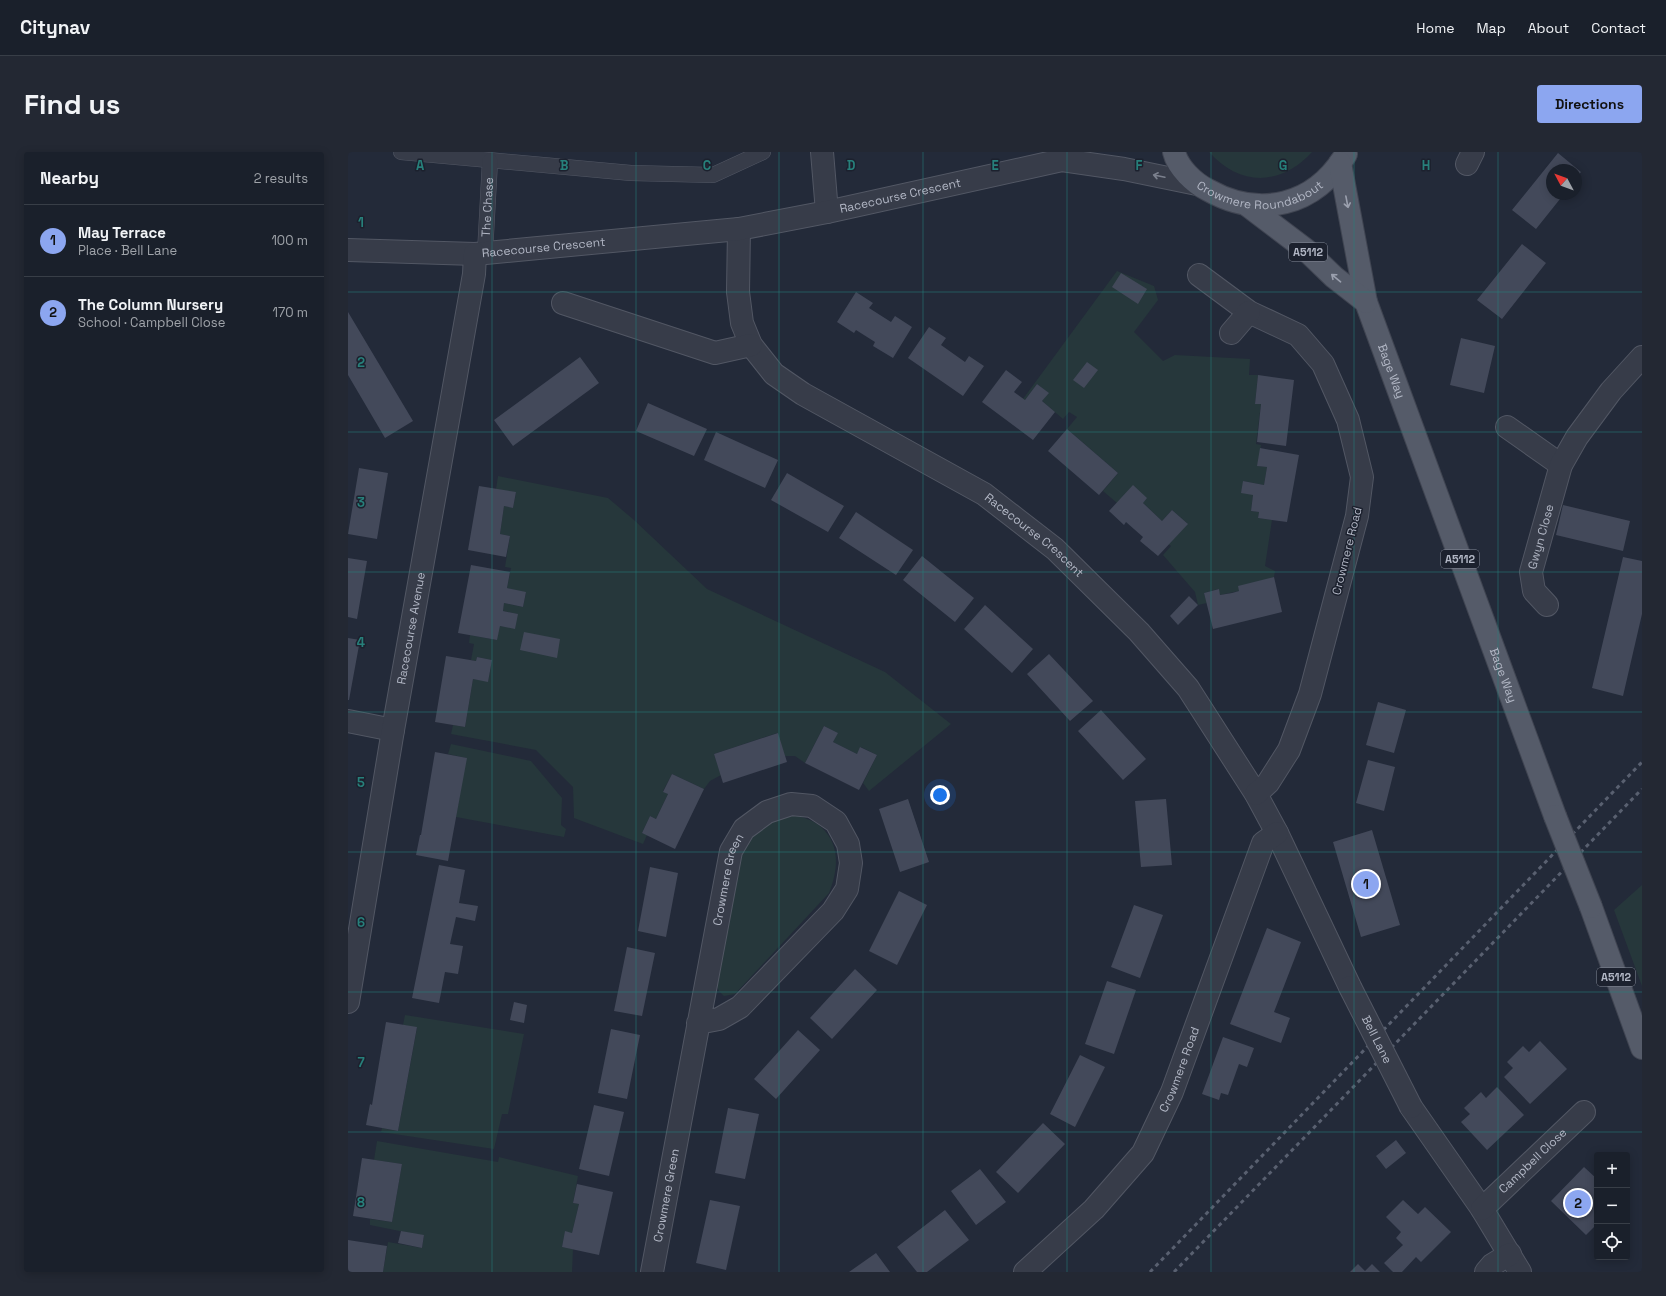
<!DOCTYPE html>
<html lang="en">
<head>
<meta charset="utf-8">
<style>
  body { margin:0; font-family:"Space Grotesk",sans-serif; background:#232833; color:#f1f3f6 }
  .controls { position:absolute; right:12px; bottom:12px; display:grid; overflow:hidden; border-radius:4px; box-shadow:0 2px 10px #0003 }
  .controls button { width:36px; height:36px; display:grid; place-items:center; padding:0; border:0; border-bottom:1px solid #383e47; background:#1a202b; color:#f1f3f6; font:20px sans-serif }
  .compass { position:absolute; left:1198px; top:12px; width:36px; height:36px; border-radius:50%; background:#1a202b; box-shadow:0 2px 10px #0003; rotate:311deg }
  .you { position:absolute; left:592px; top:643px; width:14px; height:14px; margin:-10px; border:3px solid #fff; border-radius:50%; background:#1a73e8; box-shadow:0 0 0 6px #1a73e833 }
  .badge { display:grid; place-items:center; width:26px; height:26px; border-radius:50%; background:#8ca6f0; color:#111; font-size:13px; font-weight:700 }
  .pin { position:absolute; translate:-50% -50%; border:2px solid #fff; box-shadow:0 1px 4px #0006 }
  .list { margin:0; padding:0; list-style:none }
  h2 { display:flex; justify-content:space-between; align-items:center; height:52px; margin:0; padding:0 16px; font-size:17px }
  h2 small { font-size:13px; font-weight:400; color:#9fa3a9 }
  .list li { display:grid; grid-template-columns:26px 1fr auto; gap:12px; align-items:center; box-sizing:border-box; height:72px; padding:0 16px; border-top:1px solid #383e47 }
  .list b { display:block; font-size:15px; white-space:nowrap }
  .list p { margin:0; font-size:13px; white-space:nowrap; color:#9fa3a9 }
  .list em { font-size:13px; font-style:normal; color:#9fa3a9 }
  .icon { flex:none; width:22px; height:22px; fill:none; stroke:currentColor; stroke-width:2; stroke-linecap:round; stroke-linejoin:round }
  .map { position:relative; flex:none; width:1294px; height:1120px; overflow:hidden; border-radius:4px }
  header { display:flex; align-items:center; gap:24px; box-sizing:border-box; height:56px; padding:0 20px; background:#1a202b; border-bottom:1px solid #383e47 }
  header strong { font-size:19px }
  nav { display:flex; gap:22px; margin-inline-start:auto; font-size:14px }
  .intro { display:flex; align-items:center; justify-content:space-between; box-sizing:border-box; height:96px; padding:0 24px }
  h1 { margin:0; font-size:28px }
  .button { padding:10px 18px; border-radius:4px; background:#8ca6f0; color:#111; font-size:14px; font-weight:700 }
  main { display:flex; gap:24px; padding:0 24px }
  aside { flex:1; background:#1a202b; border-radius:4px; box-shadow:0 2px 10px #0003 }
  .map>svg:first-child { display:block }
  .green { fill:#26373b }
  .building { fill:#43495a }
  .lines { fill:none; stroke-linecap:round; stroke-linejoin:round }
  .lane-casing { stroke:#525764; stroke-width:16 }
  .street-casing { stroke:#525764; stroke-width:24 }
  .primary-casing { stroke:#404552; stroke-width:24 }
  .lane { stroke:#373c49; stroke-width:15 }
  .street { stroke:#373c49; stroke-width:22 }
  .primary { stroke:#555b69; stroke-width:22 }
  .rail { stroke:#596070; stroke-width:3; stroke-dasharray:4 4; stroke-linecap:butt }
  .street-bridge-casing { stroke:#525764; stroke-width:24; stroke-linecap:butt }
  .primary-bridge-casing { stroke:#404552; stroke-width:24; stroke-linecap:butt }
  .street-bridge { stroke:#373c49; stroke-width:22 }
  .primary-bridge { stroke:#555b69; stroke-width:22 }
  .oneway { stroke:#7b808d }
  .oneway2 { stroke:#9ba0ae }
  .grid { fill:none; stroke:#27807b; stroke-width:1; stroke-opacity:0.55 }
  .labels { text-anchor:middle; stroke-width:3; stroke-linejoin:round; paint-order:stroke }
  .shield { fill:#1c212e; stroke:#858a98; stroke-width:1 }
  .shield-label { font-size:11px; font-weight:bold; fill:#b2b7c5 }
  .street-label { font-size:12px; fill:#b2b7c5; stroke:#1c212e }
  .grid-label { font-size:13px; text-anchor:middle; font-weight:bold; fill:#27807b; stroke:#1c212e; stroke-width:3; stroke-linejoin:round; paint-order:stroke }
</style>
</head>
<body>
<header>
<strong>Citynav</strong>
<nav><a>Home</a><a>Map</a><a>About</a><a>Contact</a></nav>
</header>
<div class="intro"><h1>Find us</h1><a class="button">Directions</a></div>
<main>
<aside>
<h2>Nearby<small>2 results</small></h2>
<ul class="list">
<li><span class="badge">1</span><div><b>May Terrace</b><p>Place · Bell Lane</p></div><em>100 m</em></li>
<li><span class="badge">2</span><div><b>The Column Nursery</b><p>School · Campbell Close</p></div><em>170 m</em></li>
</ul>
</aside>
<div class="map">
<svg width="1294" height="1120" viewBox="0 0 1294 1120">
  <rect width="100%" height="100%" fill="#232a39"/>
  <path class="green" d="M 861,0 L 964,0 C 933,34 892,35 861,0 Z
    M 769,119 L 806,134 L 810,148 L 786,180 L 815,209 L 827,203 L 902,207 L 901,223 L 910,223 L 907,252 L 913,252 L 908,292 L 913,293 L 910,314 L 919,315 L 916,333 L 895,329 L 905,343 L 903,359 L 911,360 L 910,366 L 924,368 L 917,414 L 927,419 L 926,425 L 891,439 L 872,443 L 870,437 L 856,441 L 859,451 L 850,453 L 847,440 L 815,403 L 823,394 L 820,392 L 839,371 L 824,358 L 814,369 L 795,351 L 769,351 L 755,339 L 770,321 L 719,277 L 729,265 L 721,260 L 715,267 L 694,249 L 700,241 L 689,232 L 677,248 L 675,247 Z
    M 150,324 L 260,346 L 286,368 L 359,437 L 537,520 L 603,572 L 521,639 L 515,631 L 529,603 L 513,595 L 509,602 L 485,590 L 489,581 L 476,574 L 457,611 L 447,604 L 437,604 L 429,581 L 366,602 L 373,623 L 362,629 L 356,637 L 324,622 L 315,639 L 320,642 L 308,667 L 302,664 L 294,681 L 299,683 L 295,692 L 226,666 L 225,635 L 188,598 L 103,582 L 105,573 L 117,575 L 125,527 L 140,529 L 144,508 L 129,505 L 128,509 L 123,508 L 126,492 L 121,491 L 122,483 L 148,488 L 152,474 L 167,476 L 169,462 L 155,459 L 156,451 L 175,455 L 178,441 L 159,436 L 163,416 L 170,417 L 157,415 L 162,384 L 152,382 L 156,354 L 165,356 L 168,341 L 148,337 Z
    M 103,592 L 183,609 L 214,646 L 213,673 L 218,677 L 216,685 L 108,665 L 118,606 L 100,602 Z
    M 445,663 C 454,665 466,668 473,675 C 493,693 490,718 481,741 L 387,842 L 376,844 L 371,839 L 368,833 L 393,701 L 401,686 L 422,665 Z
    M 1294,733 L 1294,834 L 1266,758 Z
    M 57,863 L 176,882 L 160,962 L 154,962 L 146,997 L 33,980 L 34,976 L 50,979 L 69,876 L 55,873 Z
    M 29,989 L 150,1010 L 151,1005 L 230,1024 L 225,1051 L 231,1052 L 224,1081 L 217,1080 L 214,1095 L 225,1097 L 224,1120 L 35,1120 L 40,1090 L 74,1096 L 76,1084 L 22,1073 L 22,1067 L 44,1070 L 54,1012 L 26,1008 Z"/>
  <path class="building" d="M 1210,1 L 1233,20 L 1228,27 L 1228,18 L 1204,18 L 1204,42 L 1216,42 L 1188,77 L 1164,58 Z
    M 1174,92 L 1198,111 L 1154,167 L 1129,148 Z
    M 773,121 L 799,137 L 790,152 L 764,135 Z
    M 508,140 L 525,151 L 521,156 L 543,170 L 547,164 L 564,175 L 545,206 L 525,194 L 527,190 L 508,178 L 506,181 L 489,170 Z
    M 0,160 L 65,269 L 37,286 L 0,223 Z
    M 581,175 L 598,186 L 593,193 L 617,210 L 621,204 L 636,214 L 615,244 L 560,206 Z
    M 1113,186 L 1147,194 L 1136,241 L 1102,233 Z
    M 232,205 L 251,231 L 165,294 L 146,268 Z
    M 739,210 L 750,218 L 736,236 L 725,228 Z
    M 658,218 L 674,230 L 666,240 L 677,248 L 689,232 L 701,241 L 694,249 L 707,260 L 685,288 L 634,250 Z
    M 910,223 L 946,228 L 938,294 L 909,290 L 913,252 L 907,252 Z
    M 300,251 L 359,277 L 346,304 L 288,279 Z
    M 719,277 L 770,321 L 751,343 L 700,299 Z
    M 368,280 L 430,308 L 417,336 L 356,308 Z
    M 912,296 L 951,303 L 939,370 L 910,366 L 911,360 L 903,359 L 905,343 L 893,341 L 895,329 L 916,333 L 919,315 L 909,314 Z
    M 11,316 L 40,321 L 29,387 L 0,382 Z
    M 439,321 L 496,354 L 480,380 L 423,348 Z
    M 785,333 L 799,346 L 795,351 L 814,369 L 824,358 L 840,372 L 810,404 L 792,389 L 795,385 L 778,370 L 776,373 L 761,359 Z
    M 131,334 L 168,340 L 165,356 L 156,354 L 152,382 L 162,384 L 158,405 L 120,398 Z
    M 1215,353 L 1282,369 L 1275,399 L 1208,383 Z
    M 508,360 L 565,398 L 548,423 L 491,386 Z
    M 574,404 L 626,446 L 607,470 L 555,428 Z
    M 1275,405 L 1294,409 L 1294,462 L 1275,544 L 1244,536 Z
    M 0,406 L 19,409 L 9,467 L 0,465 Z
    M 123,413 L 162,420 L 159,436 L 178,440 L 175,455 L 156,451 L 155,459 L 170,462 L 167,477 L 152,474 L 149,488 L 110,481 Z
    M 926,425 L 934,460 L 865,477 L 856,441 L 871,437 L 872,443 L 884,441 L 891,439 L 890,434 Z
    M 841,444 L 850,453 L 830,473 L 822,464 Z
    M 637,453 L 685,497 L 664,521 L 616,477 Z
    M 176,480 L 212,487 L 209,506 L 172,498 Z
    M 0,486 L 12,488 L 1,548 L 0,548 Z
    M 701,502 L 745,549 L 722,569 L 679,522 Z
    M 98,504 L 128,509 L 129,505 L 144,508 L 140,530 L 125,527 L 117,575 L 87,570 Z
    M 1030,550 L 1058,558 L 1046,601 L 1018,593 Z
    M 753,558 L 798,607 L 775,628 L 730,579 Z
    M 476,574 L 490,581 L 485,590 L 509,602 L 512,595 L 529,603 L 511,638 L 457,611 Z
    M 430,581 L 439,610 L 375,631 L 366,602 Z
    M 87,600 L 119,606 L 100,709 L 68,703 L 72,683 L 73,683 Z
    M 1020,608 L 1047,615 L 1036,659 L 1008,651 Z
    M 324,622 L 356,637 L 327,697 L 294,681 L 302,664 L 308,667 L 320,642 L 315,640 Z
    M 560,647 L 581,710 L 552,720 L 531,657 Z
    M 818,647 L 824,713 L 793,715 L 787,649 Z
    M 1024,678 L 1052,773 L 1013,785 L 985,690 Z
    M 91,713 L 117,718 L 111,751 L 130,754 L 127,769 L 108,765 L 102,792 L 115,794 L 110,822 L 97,820 L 91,851 L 64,846 Z
    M 302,715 L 330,721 L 318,785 L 290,779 Z
    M 551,739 L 579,753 L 549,813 L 521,799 Z
    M 786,753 L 815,763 L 792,826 L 763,815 Z
    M 919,776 L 953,790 L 926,860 L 942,866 L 933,891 L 882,872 Z
    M 279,795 L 307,801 L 294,864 L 266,859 Z
    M 507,817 L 529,838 L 484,887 L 462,866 Z
    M 759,829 L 788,838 L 766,902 L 737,892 Z
    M 166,850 L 179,853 L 176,871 L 162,868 Z
    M 38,870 L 69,875 L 50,979 L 18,973 L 22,952 L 24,953 Z
    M 263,877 L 292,883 L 279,947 L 250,941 Z
    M 450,878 L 472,898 L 428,947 L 406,927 Z
    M 875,885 L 906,896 L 899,915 L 891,912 L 880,943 L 873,941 L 871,948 L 854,942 Z
    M 1192,889 L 1219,917 L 1182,952 L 1156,925 L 1165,916 L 1159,910 L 1175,894 L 1181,900 Z
    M 732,903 L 757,915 L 727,975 L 702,962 Z
    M 1149,935 L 1176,963 L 1139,998 L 1113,970 L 1122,962 L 1116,956 L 1133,940 L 1138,946 Z
    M 246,953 L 276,960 L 261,1024 L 231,1017 Z
    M 380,956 L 411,962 L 397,1027 L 367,1021 Z
    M 695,971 L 717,992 L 670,1041 L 648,1020 Z
    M 1048,988 L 1058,1001 L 1038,1017 L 1028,1004 Z
    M 14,1006 L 54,1012 L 44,1070 L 5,1064 Z
    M 1236,1015 L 1249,1027 L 1249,1072 L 1238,1083 L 1203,1049 Z
    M 632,1017 L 658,1050 L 628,1073 L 603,1039 Z
    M 229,1032 L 265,1040 L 251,1103 L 214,1095 L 217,1079 L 224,1081 L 231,1052 L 225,1051 Z
    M 362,1048 L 392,1054 L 378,1118 L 348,1111 Z
    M 1055,1048 L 1070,1062 L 1077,1055 L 1103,1080 L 1073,1110 L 1068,1105 L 1054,1120 L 1045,1120 L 1036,1111 L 1055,1093 L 1048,1086 L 1053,1080 L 1038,1065 Z
    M 597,1058 L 621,1088 L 579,1120 L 569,1120 L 549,1095 Z
    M 53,1079 L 76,1083 L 74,1096 L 50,1091 Z
    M 0,1088 L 39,1094 L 35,1120 L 0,1120 Z
    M 528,1101 L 542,1120 L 501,1120 Z
    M 1010,1112 L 1017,1119 L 1024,1112 L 1032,1120 L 1002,1120 Z"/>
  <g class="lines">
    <g class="lane-casing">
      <g id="lane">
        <path d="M 53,0 L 283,21 L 365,23 L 415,0"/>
        <path id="s1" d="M 137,101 L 142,9"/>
      </g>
    </g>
    <g class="street-casing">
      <g id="street">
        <path d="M 474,0 L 479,60"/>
        <path d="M 1119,12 L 1125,0"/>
        <path id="s2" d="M 391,77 L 390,140 L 394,171 L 403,193 L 426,222 L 455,242 L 636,342 L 707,397 L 791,480 L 840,536 L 908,642 L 929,681 L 1002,835"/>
        <path id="s3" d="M 0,98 L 127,102 L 391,77 L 479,60 L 714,8 L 776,17 L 849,32"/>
        <path d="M 851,123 L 901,160 L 950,183 L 975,212 L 1000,268 L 1014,325 L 1009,364 L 962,542 L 941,598 L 920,631 L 908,642"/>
        <path d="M 215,151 L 367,201 L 403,193"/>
        <path d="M 883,181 L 901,160"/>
        <path d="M 1159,275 L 1213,313"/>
        <path id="s4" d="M 1199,453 L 1186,439 L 1183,420 L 1213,313 L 1229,285 L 1263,239 L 1294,205"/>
        <path d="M 0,569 L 45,578"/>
        <path id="s5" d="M 0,850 L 45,578 L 126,122 L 127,102"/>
        <path d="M 1063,955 L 1134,1057 L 1172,1120"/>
        <path id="s6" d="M 1134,1057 L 1236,960"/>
        <path id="s7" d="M 304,1120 L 383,699 L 396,677 L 419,660 L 443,652 L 464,654 L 488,670 L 500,692 L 503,711 L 499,737 L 485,759 L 392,855 L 371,867 L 350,871"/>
        <path id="s8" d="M 677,1120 L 746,1057 L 795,1001 L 824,940 L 915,691 L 929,681"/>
        <path d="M 1138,1120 L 1144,1113 L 1162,1102"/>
      </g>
    </g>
    <g class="primary-casing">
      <g id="primary">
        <path id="s9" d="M 826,0 C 830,16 846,31 860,38 C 912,67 967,54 998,2"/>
        <path id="s10" d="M 992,11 L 1018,150 L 1207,664"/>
        <path d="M 899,53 L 957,97 L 986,125 L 1018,150"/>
        <path d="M 1243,755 L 1294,896"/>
      </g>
    </g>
    <use href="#lane" class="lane"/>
    <use href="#street" class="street"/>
    <use href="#primary" class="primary"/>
    <path class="rail" d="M 802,1120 L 1294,610
      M 826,1120 L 1294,637"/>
    <g class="street-bridge-casing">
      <g id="street-bridge">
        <path id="s11" d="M 1002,835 L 1063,955"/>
      </g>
    </g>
    <g class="primary-bridge-casing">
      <path id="primary-bridge" d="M 1207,664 L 1243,755"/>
    </g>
    <use href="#street-bridge" class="street-bridge"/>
    <use href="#primary-bridge" class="primary-bridge"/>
  </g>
  <defs><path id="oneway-shaft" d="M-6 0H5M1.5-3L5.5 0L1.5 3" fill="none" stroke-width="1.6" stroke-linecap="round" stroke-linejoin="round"/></defs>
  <use class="oneway" href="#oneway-shaft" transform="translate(811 24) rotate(-168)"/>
  <g class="oneway2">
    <use href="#oneway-shaft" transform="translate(999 50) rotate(79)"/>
    <use href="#oneway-shaft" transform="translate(988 126) rotate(-140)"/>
  </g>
  <path class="grid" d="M 144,0 L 144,1120M 288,0 L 288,1120M 431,0 L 431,1120M 575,0 L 575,1120M 719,0 L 719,1120M 863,0 L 863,1120M 1006,0 L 1006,1120M 1150,0 L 1150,1120M 0,140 L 1294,140M 0,280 L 1294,280M 0,420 L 1294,420M 0,560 L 1294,560M 0,700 L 1294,700M 0,840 L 1294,840M 0,980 L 1294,980"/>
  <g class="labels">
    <g class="shield">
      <rect x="941" y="91" width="38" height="18" rx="3"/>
      <rect x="1093" y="398" width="38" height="18" rx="3"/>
      <rect x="1249" y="816" width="38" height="18" rx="3"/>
    </g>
    <g class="shield-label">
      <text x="960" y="104">A5112</text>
      <text x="1112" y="411">A5112</text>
      <text x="1268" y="829">A5112</text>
    </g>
    <g class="street-label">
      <text dy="4" stroke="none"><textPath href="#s9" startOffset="107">Crowmere Roundabout</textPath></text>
      <text dy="4" stroke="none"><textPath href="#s3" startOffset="557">Racecourse Crescent</textPath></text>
      <text dy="4" stroke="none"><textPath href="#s1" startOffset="46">The Chase</textPath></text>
      <text dy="4" stroke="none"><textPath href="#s3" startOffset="196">Racecourse Crescent</textPath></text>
      <text dy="4" stroke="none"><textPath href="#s10" startOffset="215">Bage Way</textPath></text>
      <text dy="4" stroke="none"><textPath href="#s2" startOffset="462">Racecourse Crescent</textPath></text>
      <text dy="4" stroke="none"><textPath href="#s4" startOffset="75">Gwyn Close</textPath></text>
      <text transform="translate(999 399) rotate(-76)" y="4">Crowmere Road</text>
      <text dy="4" stroke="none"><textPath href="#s5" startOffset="379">Racecourse Avenue</textPath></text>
      <text dy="4" stroke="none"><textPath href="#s10" startOffset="539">Bage Way</textPath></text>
      <text dy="4" stroke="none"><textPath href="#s7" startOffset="400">Crowmere Green</textPath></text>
      <text dy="4" stroke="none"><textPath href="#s11" startOffset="59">Bell Lane</textPath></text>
      <text dy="4" stroke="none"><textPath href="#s8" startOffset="259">Crowmere Road</textPath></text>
      <text dy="4" stroke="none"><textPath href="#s6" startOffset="70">Campbell Close</textPath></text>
      <text dy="4" stroke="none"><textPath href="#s7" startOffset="78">Crowmere Green</textPath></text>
    </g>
  </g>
  <g class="grid-label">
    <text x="72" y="18">A</text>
    <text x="216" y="18">B</text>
    <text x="359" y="18">C</text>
    <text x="503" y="18">D</text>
    <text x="647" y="18">E</text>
    <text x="791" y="18">F</text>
    <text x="935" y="18">G</text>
    <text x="1078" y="18">H</text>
    <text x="13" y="75">1</text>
    <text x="13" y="215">2</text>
    <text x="13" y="355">3</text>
    <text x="13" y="495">4</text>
    <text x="13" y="635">5</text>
    <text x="13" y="775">6</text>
    <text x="13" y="915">7</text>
    <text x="13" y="1055">8</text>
  </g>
</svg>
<div class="controls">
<button>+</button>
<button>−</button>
<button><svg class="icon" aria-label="locate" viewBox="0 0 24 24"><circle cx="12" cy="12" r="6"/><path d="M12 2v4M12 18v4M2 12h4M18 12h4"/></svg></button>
</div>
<svg class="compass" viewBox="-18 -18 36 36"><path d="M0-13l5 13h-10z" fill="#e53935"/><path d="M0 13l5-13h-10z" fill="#9fa3a9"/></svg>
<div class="you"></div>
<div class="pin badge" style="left:1018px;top:732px">1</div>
<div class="pin badge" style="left:1230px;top:1051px">2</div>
</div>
</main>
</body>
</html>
